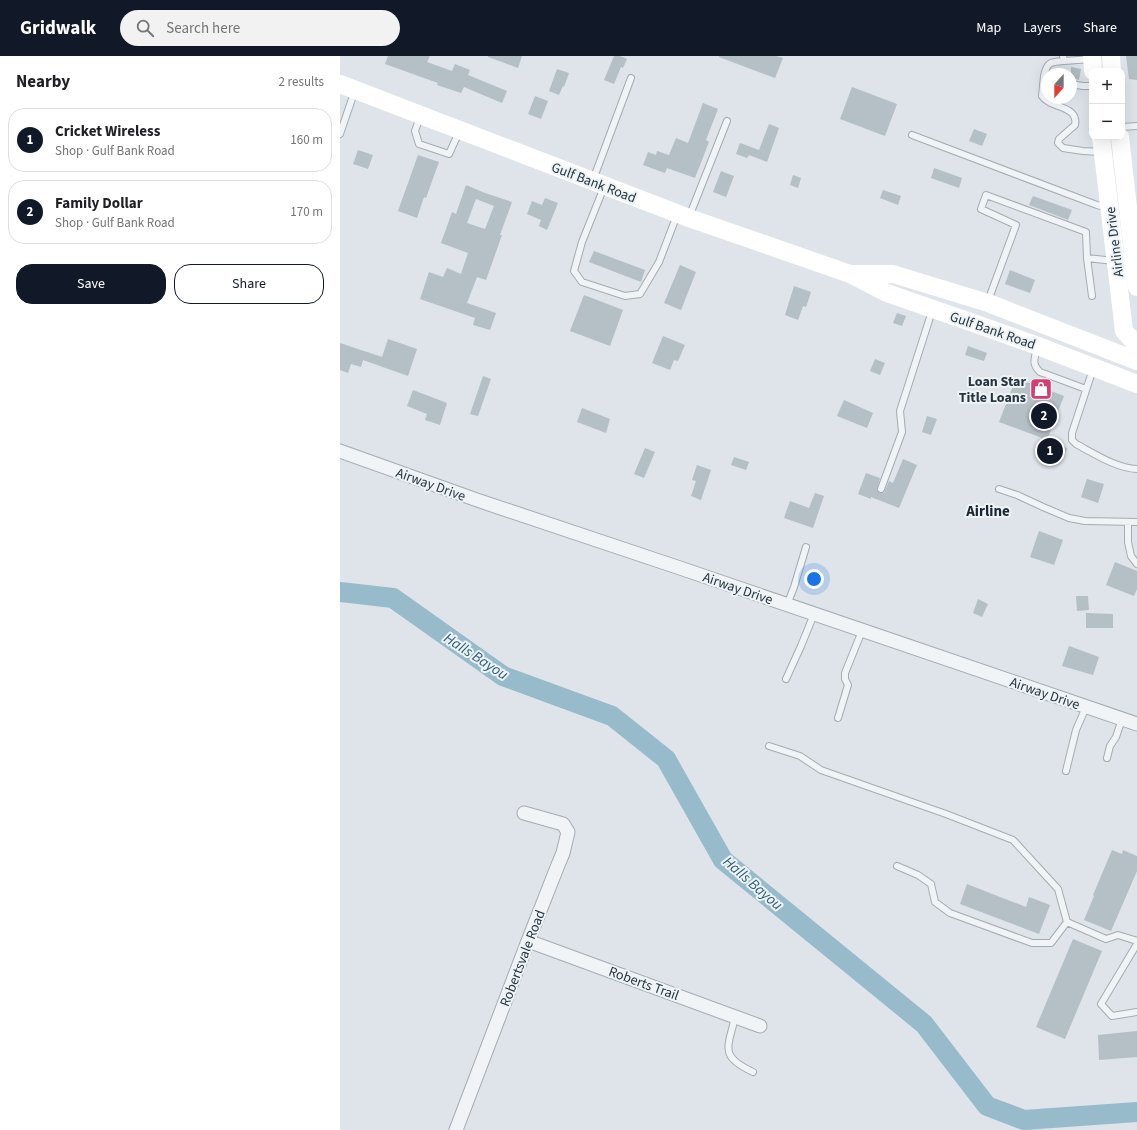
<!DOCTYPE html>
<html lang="en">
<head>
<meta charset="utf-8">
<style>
  body { margin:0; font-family:"Source Sans 3",sans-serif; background:#f2f2f2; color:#202124 }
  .controls { position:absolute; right:12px; top:12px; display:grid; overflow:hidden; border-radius:8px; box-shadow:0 4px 16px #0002 }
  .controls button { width:36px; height:36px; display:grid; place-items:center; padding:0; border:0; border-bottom:1px solid #e0e0e0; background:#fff; color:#202124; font:20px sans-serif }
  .compass { position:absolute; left:701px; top:12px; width:36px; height:36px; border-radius:50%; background:#fff; box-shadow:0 4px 16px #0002; rotate:201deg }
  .you { position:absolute; left:474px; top:523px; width:14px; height:14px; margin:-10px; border:3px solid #fff; border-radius:50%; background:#1a73e8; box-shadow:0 0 0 6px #1a73e833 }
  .badge { display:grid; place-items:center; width:26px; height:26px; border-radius:50%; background:#111827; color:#fff; font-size:13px; font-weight:700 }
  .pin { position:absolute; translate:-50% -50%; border:2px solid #fff; box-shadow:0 1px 4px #0006 }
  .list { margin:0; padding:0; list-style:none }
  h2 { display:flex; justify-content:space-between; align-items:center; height:52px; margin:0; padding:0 16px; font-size:17px }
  h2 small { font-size:13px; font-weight:400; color:#757577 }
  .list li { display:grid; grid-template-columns:26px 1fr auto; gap:12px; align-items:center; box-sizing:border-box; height:64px; margin:0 8px 8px; padding:0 8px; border:1px solid #e0e0e0; border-radius:16px }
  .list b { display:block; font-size:15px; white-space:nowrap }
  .list p { margin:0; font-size:13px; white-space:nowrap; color:#757577 }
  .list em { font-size:13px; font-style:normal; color:#757577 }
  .actions { display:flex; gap:8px; padding:12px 16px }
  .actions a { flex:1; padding:9px 0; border:1px solid #111827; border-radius:16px; text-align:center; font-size:14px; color:#111827 }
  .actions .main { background:#111827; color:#fff }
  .icon { flex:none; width:22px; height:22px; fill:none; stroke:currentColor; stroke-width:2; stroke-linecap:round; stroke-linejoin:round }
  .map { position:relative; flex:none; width:797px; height:1074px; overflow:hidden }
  header { display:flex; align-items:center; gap:24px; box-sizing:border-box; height:56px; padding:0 20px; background:#111827; color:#fff }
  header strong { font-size:19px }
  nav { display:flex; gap:22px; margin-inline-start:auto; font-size:14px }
  .search { width:280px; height:36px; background:#f2f2f2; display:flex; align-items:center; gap:10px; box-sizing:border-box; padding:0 14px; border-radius:22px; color:#757577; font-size:15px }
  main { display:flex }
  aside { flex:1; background:#fff }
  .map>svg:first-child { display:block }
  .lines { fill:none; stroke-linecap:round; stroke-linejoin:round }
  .river { stroke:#97bbcb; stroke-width:20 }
  .building { fill:#b5bfc6; fill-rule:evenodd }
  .lane-casing { stroke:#a3acb3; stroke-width:8 }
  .street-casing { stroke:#a3acb3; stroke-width:15 }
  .lane { stroke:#f1f4f7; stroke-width:6 }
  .street { stroke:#f1f4f7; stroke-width:13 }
  .secondary { stroke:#fff; stroke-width:18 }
  .labels { text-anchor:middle; stroke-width:4; stroke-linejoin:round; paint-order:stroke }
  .street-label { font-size:14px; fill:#263540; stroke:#eef3f6 }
  .poi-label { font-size:14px; font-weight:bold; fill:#263540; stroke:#eef3f6; text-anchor:end }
  .neighbourhood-label { font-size:15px; font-weight:bold; fill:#192631; stroke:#eef3f6 }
  .water-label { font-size:15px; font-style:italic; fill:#2e5d76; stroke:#eef3f6 }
</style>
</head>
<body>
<header>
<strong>Gridwalk</strong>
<div class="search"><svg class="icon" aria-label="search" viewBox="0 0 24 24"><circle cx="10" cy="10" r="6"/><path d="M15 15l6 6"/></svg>Search here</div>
<nav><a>Map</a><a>Layers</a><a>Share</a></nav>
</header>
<main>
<aside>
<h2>Nearby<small>2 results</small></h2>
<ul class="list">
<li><span class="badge">1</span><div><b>Cricket Wireless</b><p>Shop · Gulf Bank Road</p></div><em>160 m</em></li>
<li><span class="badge">2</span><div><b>Family Dollar</b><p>Shop · Gulf Bank Road</p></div><em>170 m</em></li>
</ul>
<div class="actions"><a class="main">Save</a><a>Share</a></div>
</aside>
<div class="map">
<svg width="797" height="1074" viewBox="0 0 797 1074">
  <rect width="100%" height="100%" fill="#dee4e9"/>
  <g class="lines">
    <path class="river" d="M 0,536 L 53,542 L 163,620 L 272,660 L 326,703 L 383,804 L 584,968 L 647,1050 L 684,1064 L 797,1056"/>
  </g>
  <path class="building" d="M 48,0 L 90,0 L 87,6 L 112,15 L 115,8 L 130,14 L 128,19 L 167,35 L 162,47 L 124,31 L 121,37 L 97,29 L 98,27 L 45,8 Z
    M 148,0 L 182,0 L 178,12 L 148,1 Z
    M 274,0 L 280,0 L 287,3 L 283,12 L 281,11 L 274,28 L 264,24 Z
    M 379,0 L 436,0 L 443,2 L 435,22 L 379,1 Z
    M 786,0 L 797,0 L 797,24 L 789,23 Z
    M 731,11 L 741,13 L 739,24 L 731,22 Z
    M 217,13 L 229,17 L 224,31 L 223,30 L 219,39 L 209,35 Z
    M 512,31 L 557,48 L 545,80 L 500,63 Z
    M 195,40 L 208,45 L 201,63 L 188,58 Z
    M 363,47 L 378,53 L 366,84 L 369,86 L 355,122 L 327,112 L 325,117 L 303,109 L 308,96 L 316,99 L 317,95 L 329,99 L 336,82 L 348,87 Z
    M 429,68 L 439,72 L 427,106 L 409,99 L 407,102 L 396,98 L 400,87 L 419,94 Z
    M 634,73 L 647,78 L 642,90 L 629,85 Z
    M 18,94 L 33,99 L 28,113 L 13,108 Z
    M 78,99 L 99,106 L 86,142 L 84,141 L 77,162 L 58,155 Z
    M 594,112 L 622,122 L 619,132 L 591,122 Z
    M 381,115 L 394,120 L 386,141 L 373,136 Z
    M 453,119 L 461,122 L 458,132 L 450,129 Z
    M 126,129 L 145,137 L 172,146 L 160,179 L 162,179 L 146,224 L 137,221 L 127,247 L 156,257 L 150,274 L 133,269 L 135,262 L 80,243 L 89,216 L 103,221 L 107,212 L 121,218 L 128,197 L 101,187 L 112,156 L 116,158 ZM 136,143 L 154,150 L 145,173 L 127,167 Z
    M 543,134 L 561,140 L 558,149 L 540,142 Z
    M 693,140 L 732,154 L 728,164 L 689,149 Z
    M 205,142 L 218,147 L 207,174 L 199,170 L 201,164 L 187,158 L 192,145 L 202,149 Z
    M 254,195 L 305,214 L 301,226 L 249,206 Z
    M 340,209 L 356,216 L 341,254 L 324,247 Z
    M 670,214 L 695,224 L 690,237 L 665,228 Z
    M 454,230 L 471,236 L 466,251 L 463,250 L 458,264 L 445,259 Z
    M 244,239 L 283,254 L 270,290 L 230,275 Z
    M 557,257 L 566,260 L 562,270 L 553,267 Z
    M 323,280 L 345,289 L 338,305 L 334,304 L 330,314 L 312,307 Z
    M 48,283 L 77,293 L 68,320 L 23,304 L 21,311 L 11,308 L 8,317 L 0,314 L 0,287 L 42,301 Z
    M 628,290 L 647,297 L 644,305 L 625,299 Z
    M 535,303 L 545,307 L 540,319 L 530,315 Z
    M 143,320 L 151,323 L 138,360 L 130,358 Z
    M 676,322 L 724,340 L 707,384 L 727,392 L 722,404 L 697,395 L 702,382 L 659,366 Z
    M 73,334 L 107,347 L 100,369 L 85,364 L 87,358 L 67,350 Z
    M 504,344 L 533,357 L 527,372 L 497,360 Z
    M 242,352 L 270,363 L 266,377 L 237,366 Z
    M 587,360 L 597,363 L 591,379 L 582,376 Z
    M 305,392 L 315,396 L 304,422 L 294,418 Z
    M 394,401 L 409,406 L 406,414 L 391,409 Z
    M 563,403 L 577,409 L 559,452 L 531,441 L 531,443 L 518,438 L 526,417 L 540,422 L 537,434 L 540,437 L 544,437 L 549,425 L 553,427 Z
    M 357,409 L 371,414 L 361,444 L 351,440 L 356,425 L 352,424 Z
    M 747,423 L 764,428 L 758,447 L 741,441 Z
    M 475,437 L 484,440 L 473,472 L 444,462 L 450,445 L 469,452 Z
    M 699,475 L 723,484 L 714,509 L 690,501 Z
    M 775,506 L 797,515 L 797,533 L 794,540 L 766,529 Z
    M 736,540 L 748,540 L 749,554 L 737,555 Z
    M 638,543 L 648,548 L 642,561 L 633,557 Z
    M 746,557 L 773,558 L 773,572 L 746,572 Z
    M 729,590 L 759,601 L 753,619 L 722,610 Z
    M 772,794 L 782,798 L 783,794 L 797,800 L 797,815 L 771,875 L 744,864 L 754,840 L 753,839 Z
    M 627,828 L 686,851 L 689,841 L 710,849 L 699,878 L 620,848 Z
    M 733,883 L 762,895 L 725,983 L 696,971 Z
    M 797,975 L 797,1001 L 759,1004 L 758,979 Z"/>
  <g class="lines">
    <g class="lane-casing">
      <path id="lane" d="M 723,0 L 724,5 L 751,3
        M 704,20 L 702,40 C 709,51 733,50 735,63 C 736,65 735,67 735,69 L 719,83 L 718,87 L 723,92 L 743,95 L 761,96
        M 707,21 L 704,20 C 707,6 710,6 724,5
        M 731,28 L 743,30 L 752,30
        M 80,61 L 75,75 L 79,88 L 109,98 L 119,76
        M 782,71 L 797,70
        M 0,78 L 15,34
        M 572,79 L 757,149 L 768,152
        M 253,124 L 291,22
        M 264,131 L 242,186 L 234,215 L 242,226 L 285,240 L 300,238 L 319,206 L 337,159
        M 349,161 L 387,65
        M 747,202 L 752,240
        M 648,245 L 676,169 L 641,153 L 646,139 L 746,176 L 747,202 L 774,205
        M 697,291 C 695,303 691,307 700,316 L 746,333
        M 753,313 L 732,377 L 732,384 L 736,388 C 755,398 776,412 797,413
        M 541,433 L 562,376 L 560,355 L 592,255
        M 659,433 L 677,439 L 703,451 L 729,462 L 745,465 L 797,466
        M 788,466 L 788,486 L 791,500 L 797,508
        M 447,549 L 454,531 L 466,491
        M 446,623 L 461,590 L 474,558
        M 498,662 L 508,629 L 505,623 L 505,617 L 522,575
        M 429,690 L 460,700 L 481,714 L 606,758 L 673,784 L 718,833 L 727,866
        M 767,702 L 770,690 L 776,681 L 782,663
        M 726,715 L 736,674 L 746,651
        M 557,810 L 578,819 L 591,828 L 595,846 L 610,857 L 692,887 L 711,887 L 727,866 L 766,883 L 778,879 L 797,885
        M 797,888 L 761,948 L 772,960 L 797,956
        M 395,961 C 388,992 379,1000 413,1016"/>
    </g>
    <g class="street-casing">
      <path id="street" d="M 0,395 L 137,444 L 337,511 L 797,668
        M 188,885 L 420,970
        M 116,1074 L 188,885 L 218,809 L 223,797 L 228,776 L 223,768 L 184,757"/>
    </g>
    <use href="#lane" class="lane"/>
    <use href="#street" class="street"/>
    <path class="secondary" d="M 752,0 L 753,15
      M 771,0 L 772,15
      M 0,28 L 349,162 L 510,218 L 547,237 L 639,269 L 698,290 L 797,328
      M 761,81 L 784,275 L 795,287 L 797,303
      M 780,81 L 797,231
      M 513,218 L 553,218 L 648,247 L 797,305"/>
  </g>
  <defs>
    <g id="shop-square" transform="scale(1.15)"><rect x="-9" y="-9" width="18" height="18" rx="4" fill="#d53c73" stroke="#eef3f6"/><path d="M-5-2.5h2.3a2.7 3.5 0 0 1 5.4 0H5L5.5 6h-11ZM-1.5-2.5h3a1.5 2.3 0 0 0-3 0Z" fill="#fff"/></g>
  </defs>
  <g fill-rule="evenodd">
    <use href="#shop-square" x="701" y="333"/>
  </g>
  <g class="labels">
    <g class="street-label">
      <text transform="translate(254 126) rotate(21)" y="5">Gulf Bank Road</text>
      <text transform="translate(774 186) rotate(-97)" y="5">Airline Drive</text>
      <text transform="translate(653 274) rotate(19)" y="5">Gulf Bank Road</text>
      <text transform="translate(91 428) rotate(20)" y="5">Airway Drive</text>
      <text transform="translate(398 532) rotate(19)" y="5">Airway Drive</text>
      <text transform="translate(705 637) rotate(19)" y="5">Airway Drive</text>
      <text transform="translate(182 902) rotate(-69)" y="5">Robertsvale Road</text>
      <text transform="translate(304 927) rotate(20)" y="5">Roberts Trail</text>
    </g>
    <g class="poi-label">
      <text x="686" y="330">Loan Star<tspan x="686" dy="16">Title Loans</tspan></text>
    </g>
    <g class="neighbourhood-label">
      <text x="648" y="460">Airline</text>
    </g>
    <g class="water-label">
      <text transform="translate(136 600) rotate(33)" y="5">Halls Bayou</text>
      <text transform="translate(413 827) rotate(41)" y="5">Halls Bayou</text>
    </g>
  </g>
</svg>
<div class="controls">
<button>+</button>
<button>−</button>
</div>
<svg class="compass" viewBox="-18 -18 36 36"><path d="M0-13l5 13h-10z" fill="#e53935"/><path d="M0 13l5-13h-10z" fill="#757577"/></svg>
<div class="you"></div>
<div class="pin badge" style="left:710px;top:395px">1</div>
<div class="pin badge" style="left:704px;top:360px">2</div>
</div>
</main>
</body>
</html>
